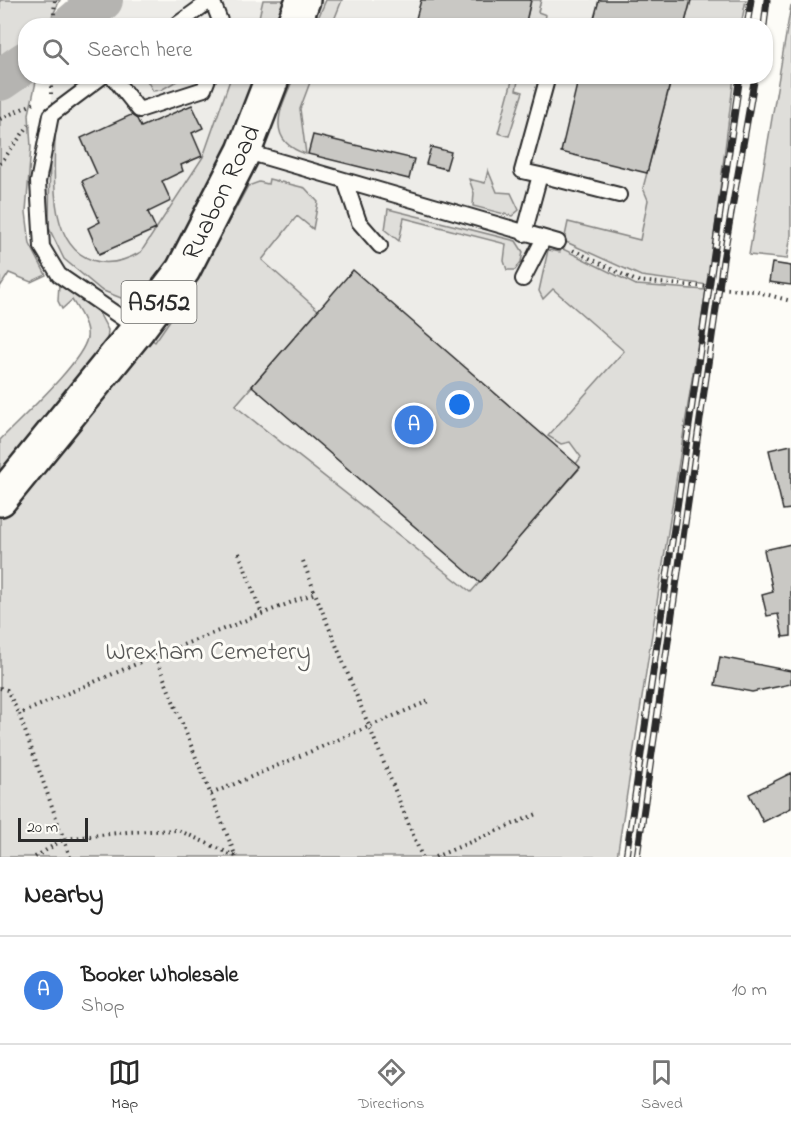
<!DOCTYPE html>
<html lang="en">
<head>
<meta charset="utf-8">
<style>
  body { margin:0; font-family:"Indie Flower",sans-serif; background:#f6f6f6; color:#222 }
  .scale { position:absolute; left:18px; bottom:15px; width:70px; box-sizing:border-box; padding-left:6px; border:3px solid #2b2b2b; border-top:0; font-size:16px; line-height:21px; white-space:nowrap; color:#2b2b2b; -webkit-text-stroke:4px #fdfcf7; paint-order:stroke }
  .you { position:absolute; left:460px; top:405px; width:21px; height:21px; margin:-15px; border:4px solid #fff; border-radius:50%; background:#1a73e8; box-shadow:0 0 0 9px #1a73e833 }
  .badge { display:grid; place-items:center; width:39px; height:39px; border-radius:50%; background:#2b2b2b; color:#fff; font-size:20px; font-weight:700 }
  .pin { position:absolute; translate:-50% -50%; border:3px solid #fff; box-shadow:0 2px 6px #0006 }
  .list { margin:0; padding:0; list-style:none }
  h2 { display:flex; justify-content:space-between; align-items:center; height:78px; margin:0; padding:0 24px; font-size:26px }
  h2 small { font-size:20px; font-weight:400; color:#767676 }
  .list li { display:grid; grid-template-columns:39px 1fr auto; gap:18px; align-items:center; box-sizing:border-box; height:108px; padding:0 24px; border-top:2px solid #e0e0e0 }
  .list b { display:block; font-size:22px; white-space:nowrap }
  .list p { margin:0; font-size:20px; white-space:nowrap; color:#767676 }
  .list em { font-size:20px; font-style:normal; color:#767676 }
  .icon { flex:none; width:33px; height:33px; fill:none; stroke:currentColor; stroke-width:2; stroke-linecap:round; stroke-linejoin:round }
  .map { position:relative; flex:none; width:791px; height:857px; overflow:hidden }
  .search { position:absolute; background:#fff; box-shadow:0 2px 4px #0004; left:18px; right:18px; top:18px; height:66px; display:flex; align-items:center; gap:15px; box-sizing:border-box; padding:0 21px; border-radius:24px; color:#767676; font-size:22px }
  .sheet { height:186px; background:#fff }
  nav { display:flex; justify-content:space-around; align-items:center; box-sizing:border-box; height:84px; border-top:2px solid #e0e0e0; background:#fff; font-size:16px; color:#767676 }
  nav a { display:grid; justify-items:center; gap:3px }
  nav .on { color:#2b2b2b }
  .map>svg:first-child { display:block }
  .built { fill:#edece8 }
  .green { fill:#dfdeda; stroke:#858482; stroke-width:1.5 }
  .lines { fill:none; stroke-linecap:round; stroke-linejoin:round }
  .river { stroke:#b5b4b1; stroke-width:42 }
  .building { fill:#c9c8c4; stroke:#2b2b2b; stroke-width:1.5 }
  .service-casing { stroke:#2b2b2b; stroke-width:18 }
  .primary-casing { stroke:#2b2b2b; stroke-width:38 }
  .path { stroke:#2b2b2b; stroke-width:4; stroke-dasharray:1.5 4.5; stroke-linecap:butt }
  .service { stroke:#fdfcf7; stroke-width:14 }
  .primary { stroke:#fdfcf7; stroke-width:33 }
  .rail-casing { stroke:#2b2b2b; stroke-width:7 }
  .rail { stroke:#fdfcf7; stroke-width:4.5; stroke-dasharray:14; stroke-linecap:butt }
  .labels { text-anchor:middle; stroke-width:6; stroke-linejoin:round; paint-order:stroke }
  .shield { fill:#fdfcf7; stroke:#6a6a68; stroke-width:1.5 }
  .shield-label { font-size:24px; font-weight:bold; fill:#2b2b2b }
  .street-label { font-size:26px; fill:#2b2b2b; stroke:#fdfcf7 }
  .park-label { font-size:26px; fill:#585857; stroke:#fdfcf7 }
</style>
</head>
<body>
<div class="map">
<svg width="791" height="857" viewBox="0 0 791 857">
  <rect width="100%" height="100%" fill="#fdfcf7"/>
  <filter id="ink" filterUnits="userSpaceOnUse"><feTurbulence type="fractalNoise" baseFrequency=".0167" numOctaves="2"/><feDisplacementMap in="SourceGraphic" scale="12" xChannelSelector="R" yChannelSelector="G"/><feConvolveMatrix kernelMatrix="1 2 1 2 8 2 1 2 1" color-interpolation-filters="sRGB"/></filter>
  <g filter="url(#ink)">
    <path class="built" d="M 124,0 L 735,0 L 729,26 L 85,26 Z
      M 51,77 L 718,77 L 665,313 L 605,698 L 138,329 L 59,275 L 42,247 L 38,182 L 51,115 Z"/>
    <path class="green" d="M 0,0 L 60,0 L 48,25 L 26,26 L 26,76 L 37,77 L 29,114 L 31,147 L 26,212 L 30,244 L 46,275 L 31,282 L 9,273 L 0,287 Z
      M 263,0 L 292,0 L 281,25 L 257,26 Z
      M 326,0 L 342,0 L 332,25 L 315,25 Z
      M 531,0 L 541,0 L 538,12 L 546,15 L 544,25 L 525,26 Z
      M 691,0 L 746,0 L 741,25 L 684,26 Z
      M 791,5 L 791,235 L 787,259 L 749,255 Z
      M 145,77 L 145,76 L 184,77 L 161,90 L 153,91 Z
      M 231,77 L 261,77 L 206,206 L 149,296 L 126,300 L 101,290 L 64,259 L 49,228 L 50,142 L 55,138 C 54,175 48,245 92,260 C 109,266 125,261 141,252 L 203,157 Z
      M 294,77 L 312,77 L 300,109 L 306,154 C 263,140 281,107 294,77 Z
      M 513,77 L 519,77 L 516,90 L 523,92 L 509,136 L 498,133 Z
      M 672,77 L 734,77 L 708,285 L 641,276 L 564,241 L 568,222 L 640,240 L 648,200 L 643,188 Z
      M 488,170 L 497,192 L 511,193 L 519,210 L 512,216 L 473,206 L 474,193 L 469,179 L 485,183 Z
      M 269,179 L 305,188 L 318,202 L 313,229 L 297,216 L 262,260 L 318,310 L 235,406 L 471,592 L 580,468 L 576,464 L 581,457 L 570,442 L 561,444 L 548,436 L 624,351 L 553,289 L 543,299 L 539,291 L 548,250 L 560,252 L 561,248 L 636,285 L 706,290 L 617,857 L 0,857 L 0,503 L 138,329 L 155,342 L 195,284 L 248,186 L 259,182 L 268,184 Z
      M 388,209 L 516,241 L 523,252 L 521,262 L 515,270 L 507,270 L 504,261 L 506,244 L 404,218 L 399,241 L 385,230 Z
      M 59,283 L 99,313 L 108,330 L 106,354 L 0,475 L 0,440 C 20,419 82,363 87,338 C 89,325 78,310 72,300 L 62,309 L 58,301 Z"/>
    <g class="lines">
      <path class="river" d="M 71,26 L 102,0
        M 0,80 L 26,62"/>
    </g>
    <path class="building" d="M 421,0 L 531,0 L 525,26 L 414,26 Z
      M 599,0 L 691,0 L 684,26 L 592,26 Z
      M 579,76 L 672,76 L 647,173 L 561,152 Z
      M 192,105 L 203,128 L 192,133 L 202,156 L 181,165 L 183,171 L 162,181 L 171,201 L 148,212 L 156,229 L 99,254 L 88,228 L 100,222 L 82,181 L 97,174 L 81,138 L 131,115 L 137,119 L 141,127 Z
      M 313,135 L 414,159 L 409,179 L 308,154 Z
      M 431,147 L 451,152 L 446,169 L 426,164 Z
      M 772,263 L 791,266 L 791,285 L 769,282 Z
      M 353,270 L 580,467 L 480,583 L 252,386 Z
      M 791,445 L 791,509 L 783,510 L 769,450 Z
      M 791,544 L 791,636 L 783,637 L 778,614 L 767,616 L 762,595 L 773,592 L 764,550 Z
      M 720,657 L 791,671 L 791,684 L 752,692 L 715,685 Z
      M 791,773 L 791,808 L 763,822 L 749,794 Z"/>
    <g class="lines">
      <g class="service-casing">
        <path id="service" d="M 212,0 L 222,26
          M 175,26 L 211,0
          M 103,76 L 51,115 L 38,182 L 42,247 L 59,275 L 138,329
          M 112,76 L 139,110 L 204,89 L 209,76
          M 244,151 L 558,242
          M 540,175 L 619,195
          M 345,181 L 359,222 L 380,246
          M 524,234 L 540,175 L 522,171 L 548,76
          M 523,279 L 544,238"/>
      </g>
      <g class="primary-casing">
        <path id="primary" d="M 293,26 L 303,0
          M 0,499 L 138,329 L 183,270 L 244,151 L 273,76"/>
      </g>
      <path class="path" d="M 53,26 L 55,0
        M 51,94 L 51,76
        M 0,119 L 37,102
        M 0,164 L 29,125
        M 573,250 L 636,281 L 754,291 L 791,301
        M 239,553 L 262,614
        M 303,561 L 315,593
        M 155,656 L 236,857
        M 0,688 L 7,690 L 19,714
        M 211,794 L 431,700
        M 35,857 L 64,839 L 127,832 L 178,830 L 235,856
        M 70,857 L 19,714 L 155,656 L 315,593 L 422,857
        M 435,857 L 537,814"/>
      <use href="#service" class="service"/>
      <use href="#primary" class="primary"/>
      <g class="rail-casing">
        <path id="rail" d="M 747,26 L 751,0
          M 764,26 L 767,0
          M 626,857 L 740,76
          M 637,857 L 723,260 L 755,76"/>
      </g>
      <use href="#rail" class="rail"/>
    </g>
  </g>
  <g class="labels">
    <rect class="shield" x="121.5" y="281" width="75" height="42" rx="4.5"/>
    <g class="shield-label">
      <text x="159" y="310">A5152</text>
    </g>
    <g class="street-label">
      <text transform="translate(220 192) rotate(-64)" y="9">Ruabon Road</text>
    </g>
    <g class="park-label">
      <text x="208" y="659">Wrexham Cemetery</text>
    </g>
  </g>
</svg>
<div class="scale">20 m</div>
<div class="you"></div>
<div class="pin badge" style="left:414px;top:425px;background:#3f7fe0">A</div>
<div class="search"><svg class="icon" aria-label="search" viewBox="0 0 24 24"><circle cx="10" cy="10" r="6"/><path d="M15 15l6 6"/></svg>Search here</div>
</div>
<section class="sheet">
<h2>Nearby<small></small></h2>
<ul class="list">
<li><span class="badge" style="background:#3f7fe0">A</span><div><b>Booker Wholesale</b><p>Shop</p></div><em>10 m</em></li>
</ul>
</section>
<nav>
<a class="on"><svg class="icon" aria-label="map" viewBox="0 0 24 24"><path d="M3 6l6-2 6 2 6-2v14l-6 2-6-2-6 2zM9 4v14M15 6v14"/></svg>Map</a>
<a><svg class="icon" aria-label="directions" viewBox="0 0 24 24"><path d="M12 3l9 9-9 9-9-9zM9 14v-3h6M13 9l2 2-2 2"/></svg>Directions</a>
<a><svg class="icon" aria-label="saved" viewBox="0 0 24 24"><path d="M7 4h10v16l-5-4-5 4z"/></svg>Saved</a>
</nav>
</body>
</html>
